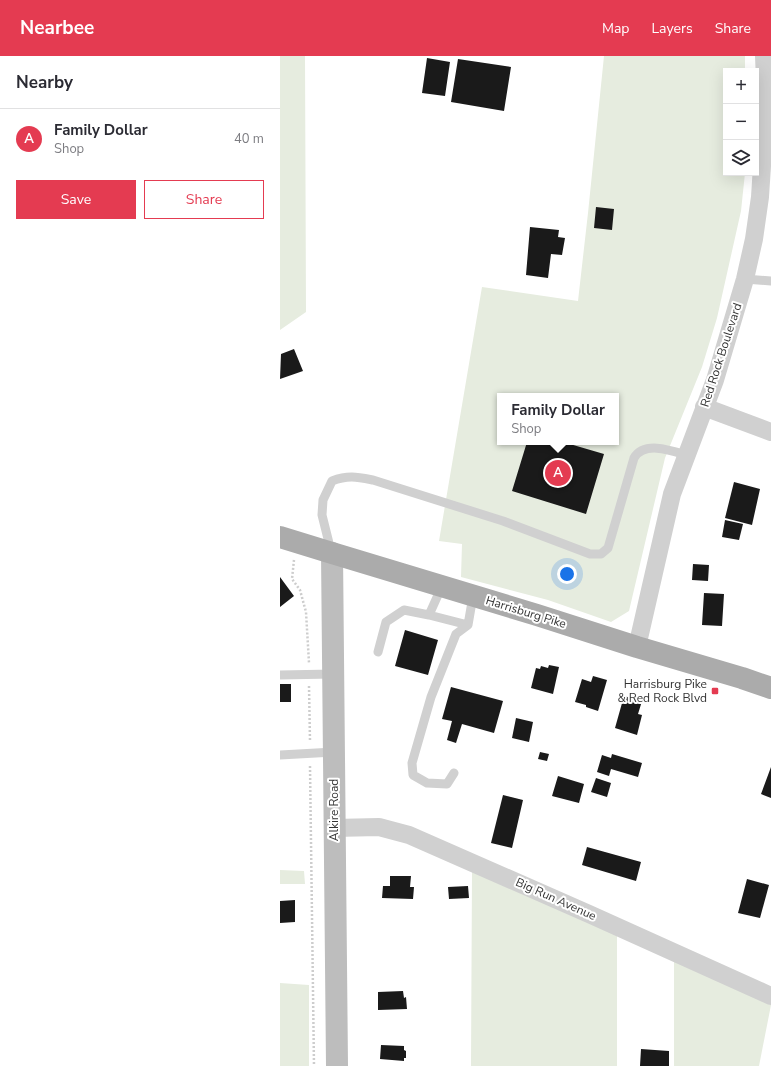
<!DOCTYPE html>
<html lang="en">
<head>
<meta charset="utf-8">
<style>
  body { margin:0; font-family:"Nunito Sans",sans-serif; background:#f2f2f3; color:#2b2b33 }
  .controls { position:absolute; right:12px; top:12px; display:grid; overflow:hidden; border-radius:0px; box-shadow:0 4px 16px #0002 }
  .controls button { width:36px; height:36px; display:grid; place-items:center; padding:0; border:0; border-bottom:1px solid #e1e1e2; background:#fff; color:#2b2b33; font:20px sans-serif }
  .you { position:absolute; left:287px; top:518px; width:14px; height:14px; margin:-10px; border:3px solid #fff; border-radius:50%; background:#1a73e8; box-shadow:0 0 0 6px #1a73e833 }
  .badge { display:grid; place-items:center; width:26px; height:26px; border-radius:50%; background:#e43b51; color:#fff; font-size:13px; font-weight:700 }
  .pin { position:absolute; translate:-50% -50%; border:2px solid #fff; box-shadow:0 1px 4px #0006 }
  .popup { position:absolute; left:217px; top:337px; width:122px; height:52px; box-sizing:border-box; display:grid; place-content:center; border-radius:0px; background:#fff; filter:drop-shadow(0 1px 3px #0005); font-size:13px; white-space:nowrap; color:#7c7c81 }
  .popup b { font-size:15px; color:#2b2b33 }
  .popup::after { content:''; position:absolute; left:50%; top:100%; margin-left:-8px; border:8px solid transparent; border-top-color:#fff }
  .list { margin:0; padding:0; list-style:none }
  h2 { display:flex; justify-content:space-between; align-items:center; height:52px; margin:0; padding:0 16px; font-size:17px }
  h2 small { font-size:13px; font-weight:400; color:#7c7c81 }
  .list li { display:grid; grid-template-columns:26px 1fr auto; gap:12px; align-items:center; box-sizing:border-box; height:60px; padding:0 16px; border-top:1px solid #e1e1e2 }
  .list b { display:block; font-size:15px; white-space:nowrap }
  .list p { margin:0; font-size:13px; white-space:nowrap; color:#7c7c81 }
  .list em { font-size:13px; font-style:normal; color:#7c7c81 }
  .actions { display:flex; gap:8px; padding:12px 16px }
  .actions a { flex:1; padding:9px 0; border:1px solid #e43b51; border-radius:0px; text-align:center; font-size:14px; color:#e43b51 }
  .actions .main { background:#e43b51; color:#fff }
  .icon { flex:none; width:22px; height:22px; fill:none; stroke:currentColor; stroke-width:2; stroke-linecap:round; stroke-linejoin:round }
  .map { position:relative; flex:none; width:491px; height:1010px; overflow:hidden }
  header { display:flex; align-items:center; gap:24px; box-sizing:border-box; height:56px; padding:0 20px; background:#e43b51; color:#fff }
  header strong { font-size:19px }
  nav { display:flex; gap:22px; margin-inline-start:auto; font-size:14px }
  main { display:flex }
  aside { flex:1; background:#fff }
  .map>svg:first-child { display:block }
  .green { fill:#e6ecdf; fill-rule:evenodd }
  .building { fill:#1a1a1a }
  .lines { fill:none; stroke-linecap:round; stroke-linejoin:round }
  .path { stroke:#cdcdcd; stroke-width:2.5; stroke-dasharray:2 2; stroke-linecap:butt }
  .lane { stroke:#d0d0d0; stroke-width:9 }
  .street { stroke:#d0d0d0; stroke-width:18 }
  .secondary { stroke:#bdbdbd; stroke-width:22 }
  .primary { stroke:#ababab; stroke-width:22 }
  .poi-dot { fill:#e43b51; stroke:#fff; stroke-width:1.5 }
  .labels { text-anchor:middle; stroke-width:4; stroke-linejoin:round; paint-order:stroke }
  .street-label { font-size:12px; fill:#333; stroke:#fff }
  .poi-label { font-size:12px; fill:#333; stroke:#fff; text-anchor:end }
</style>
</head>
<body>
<header>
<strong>Nearbee</strong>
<nav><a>Map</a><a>Layers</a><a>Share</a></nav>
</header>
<main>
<aside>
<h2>Nearby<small></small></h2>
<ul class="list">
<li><span class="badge">A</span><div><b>Family Dollar</b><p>Shop</p></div><em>40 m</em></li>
</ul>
<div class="actions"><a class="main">Save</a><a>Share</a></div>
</aside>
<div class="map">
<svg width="491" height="1010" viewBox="0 0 491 1010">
  <rect width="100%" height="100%" fill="#fff"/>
  <path class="green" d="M 0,0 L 25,0 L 26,256 L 0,274 Z
    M 324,0 L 465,0 L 465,15 L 446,15 L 446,117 L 465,117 L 461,155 L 437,262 L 422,311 L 385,402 L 349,555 L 331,566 L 268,544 L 181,521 L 182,488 L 159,485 L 202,231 L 298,245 L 308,157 ZM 220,340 L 336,340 L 336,386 L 220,386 Z
    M 0,814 L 24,815 L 25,828 L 0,828 Z
    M 192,815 L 337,877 L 337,1010 L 191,1010 Z
    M 394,904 L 491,949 L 479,1010 L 394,1010 Z
    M 0,927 L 29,929 L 29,1010 L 0,1010 Z"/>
  <path class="building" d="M 147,2 L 170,6 L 165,40 L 142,37 Z
    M 178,3 L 231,11 L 224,55 L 171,46 Z
    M 316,151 L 334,153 L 332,174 L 314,172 Z
    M 250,171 L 279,174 L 278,181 L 285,182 L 282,199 L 271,198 L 268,222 L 246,219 Z
    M 14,293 L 23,315 L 0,323 L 1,298 Z
    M 247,386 L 283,386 L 324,398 L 306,458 L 232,435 Z
    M 454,426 L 480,433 L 472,469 L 445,462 Z
    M 445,464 L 463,468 L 459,484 L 442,481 Z
    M 413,508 L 429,509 L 428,525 L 412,524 Z
    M 0,521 L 14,540 L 0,551 Z
    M 424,537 L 444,538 L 442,570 L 422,569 Z
    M 125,574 L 158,584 L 148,619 L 115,610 Z
    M 269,609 L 279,611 L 273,638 L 251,632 L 256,612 L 260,613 L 261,610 L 268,612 Z
    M 313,620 L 327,624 L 318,655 L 306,651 L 306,649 L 295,646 L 302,623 L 311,626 Z
    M 0,628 L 11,628 L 11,646 L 0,646 Z
    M 171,631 L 223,645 L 214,677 L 182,668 L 176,687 L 167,684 L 172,665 L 162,663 Z
    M 344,640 L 362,645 L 358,658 L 362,659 L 357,679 L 335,672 Z
    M 236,662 L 253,666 L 249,686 L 232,682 Z
    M 260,696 L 269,698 L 267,705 L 258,703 Z
    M 332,698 L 362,707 L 358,721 L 331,713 L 329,720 L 317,716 L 322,699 L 331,702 Z
    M 491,711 L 491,742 L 481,738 Z
    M 278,720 L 304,728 L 299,747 L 272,740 Z
    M 316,722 L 331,727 L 327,741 L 311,736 Z
    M 223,739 L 243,744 L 232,792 L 211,787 Z
    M 307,791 L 361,806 L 356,825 L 302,809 Z
    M 110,820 L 131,820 L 130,831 L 134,831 L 133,843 L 102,842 L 103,830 L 110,830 Z
    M 467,823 L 489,829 L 480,862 L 458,857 Z
    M 188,830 L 189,842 L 169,843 L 168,831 Z
    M 15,844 L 15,866 L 0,867 L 0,845 Z
    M 123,935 L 124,942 L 126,941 L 127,953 L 98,954 L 98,936 Z
    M 101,989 L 124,990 L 124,994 L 126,995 L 126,1002 L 124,1002 L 124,1005 L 100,1003 Z
    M 361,993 L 389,995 L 389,1010 L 360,1010 Z"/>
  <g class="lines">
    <path class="path" d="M 14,504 L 12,523 L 20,534 L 26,556 L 29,607
      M 29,630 L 30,685
      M 30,710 L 34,1010"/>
    <path class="lane" d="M 465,223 L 491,225
      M 51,495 L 42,459 L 43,444 L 52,425 C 68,419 77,421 93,424 L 223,465 L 310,498 L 321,498 L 328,492 L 354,402 C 364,385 390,394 406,399
      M 149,559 L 188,569
      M 98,596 L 106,566 L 124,554 L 149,559 L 162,530
      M 0,619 L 53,618
      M 0,699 L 54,696
      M 174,717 L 167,728 L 147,727 L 133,719 L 132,707 L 151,641 L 176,578 L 188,569 L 193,540"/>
    <path class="street" d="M 424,351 L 491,376
      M 357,591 L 392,438 L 435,324 L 465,223 L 474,183 L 480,141 L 486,47 L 484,0
      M 54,772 L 99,771 L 129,779 L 309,858 L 491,940"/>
    <path class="secondary" d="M 52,497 L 57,1010"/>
    <path class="primary" d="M 0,481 L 52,497 L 257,559 L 357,591 L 462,622 L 491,632"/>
  </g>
  <rect class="poi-dot" x="431" y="631" width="8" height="8" rx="2"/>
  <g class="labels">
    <g class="street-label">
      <text transform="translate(441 299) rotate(-72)" y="4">Red Rock Boulevard</text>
      <text transform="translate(246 556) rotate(17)" y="4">Harrisburg Pike</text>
      <text transform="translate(54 754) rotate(-90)" y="4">Alkire Road</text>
      <text transform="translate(276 843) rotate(24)" y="4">Big Run Avenue</text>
    </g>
    <g class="poi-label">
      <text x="427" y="632">Harrisburg Pike<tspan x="427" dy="14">&amp; Red Rock Blvd</tspan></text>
    </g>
  </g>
</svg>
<div class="controls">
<button>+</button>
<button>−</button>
<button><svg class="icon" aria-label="layers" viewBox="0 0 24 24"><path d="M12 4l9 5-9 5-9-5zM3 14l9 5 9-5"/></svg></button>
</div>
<div class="you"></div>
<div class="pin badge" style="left:278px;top:417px">A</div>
<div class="popup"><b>Family Dollar</b>Shop</div>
</div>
</main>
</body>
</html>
